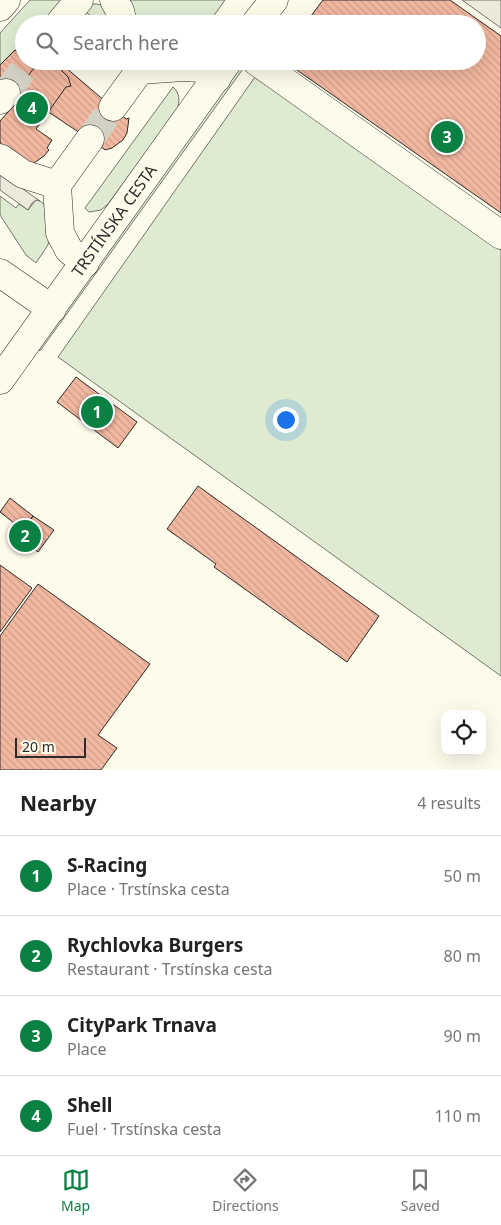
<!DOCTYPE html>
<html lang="en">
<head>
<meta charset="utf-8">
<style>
  body { margin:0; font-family:"Noto Sans",sans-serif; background:#f6f6f6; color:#222 }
  .controls { position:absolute; right:15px; bottom:15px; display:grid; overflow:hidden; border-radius:10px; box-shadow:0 5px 20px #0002 }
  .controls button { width:45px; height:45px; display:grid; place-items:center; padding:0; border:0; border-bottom:1px solid #e0e0e0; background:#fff; color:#222; font:25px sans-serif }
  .scale { position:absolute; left:15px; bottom:12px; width:71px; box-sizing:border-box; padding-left:5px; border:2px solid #2b2b2b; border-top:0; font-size:14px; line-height:18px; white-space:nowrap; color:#2b2b2b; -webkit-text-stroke:4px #fdfbea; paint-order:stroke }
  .you { position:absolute; left:285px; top:419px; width:18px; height:18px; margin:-12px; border:4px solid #fff; border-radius:50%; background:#1a73e8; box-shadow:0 0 0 8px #1a73e833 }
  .badge { display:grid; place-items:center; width:32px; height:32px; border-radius:50%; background:#0b8043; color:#fff; font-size:16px; font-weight:700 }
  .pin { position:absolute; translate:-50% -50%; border:2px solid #fff; box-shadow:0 1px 5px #0006 }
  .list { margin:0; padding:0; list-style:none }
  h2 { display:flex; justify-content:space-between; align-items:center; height:65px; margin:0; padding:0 20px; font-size:21px }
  h2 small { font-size:16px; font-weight:400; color:#767676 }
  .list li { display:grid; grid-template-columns:32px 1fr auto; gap:15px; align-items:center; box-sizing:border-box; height:80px; padding:0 20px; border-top:1px solid #e0e0e0 }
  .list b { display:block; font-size:19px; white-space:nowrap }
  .list p { margin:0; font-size:16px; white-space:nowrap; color:#767676 }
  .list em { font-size:16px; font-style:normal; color:#767676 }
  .icon { flex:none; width:28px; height:28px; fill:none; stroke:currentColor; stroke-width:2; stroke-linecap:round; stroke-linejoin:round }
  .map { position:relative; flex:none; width:501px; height:770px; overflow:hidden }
  .search { position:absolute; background:#fff; box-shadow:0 5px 20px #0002; left:15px; right:15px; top:15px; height:55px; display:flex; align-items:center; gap:12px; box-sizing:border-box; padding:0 18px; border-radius:28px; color:#767676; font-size:19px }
  .sheet { height:385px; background:#fff }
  nav { display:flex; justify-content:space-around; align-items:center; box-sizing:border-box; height:70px; border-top:1px solid #e0e0e0; background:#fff; font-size:14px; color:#767676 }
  nav a { display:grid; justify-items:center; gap:2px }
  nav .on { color:#0b8043 }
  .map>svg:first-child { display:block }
  .grass { fill:#deebd1; stroke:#74746e }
  .parking { fill:#eceadb; stroke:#74746e }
  .building { fill:url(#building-back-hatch); stroke:#2b2b2b }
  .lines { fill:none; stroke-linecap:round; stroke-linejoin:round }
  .minor-tunnel { stroke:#d3d1c4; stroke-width:28; stroke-dasharray:28 14; stroke-linecap:butt }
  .minor-casing { stroke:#2b2b2b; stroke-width:29 }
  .major-casing { stroke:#2b2b2b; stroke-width:29 }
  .minor { stroke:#fdfbea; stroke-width:28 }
  .major { stroke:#fdfbea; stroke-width:28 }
  .labels { text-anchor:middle; stroke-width:4; stroke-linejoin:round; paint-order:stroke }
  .street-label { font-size:16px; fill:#2b2b2b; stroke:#fdfbea }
</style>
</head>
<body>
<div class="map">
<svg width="501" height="770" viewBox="0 0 501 770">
  <defs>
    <pattern id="building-back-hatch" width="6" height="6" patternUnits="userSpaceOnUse" patternTransform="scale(1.25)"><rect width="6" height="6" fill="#f2b8a0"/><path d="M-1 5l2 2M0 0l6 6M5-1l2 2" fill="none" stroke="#d09e8a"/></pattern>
  </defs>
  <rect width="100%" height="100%" fill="#fdfbea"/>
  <path class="grass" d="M 30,0 L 64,0 L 45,24 L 24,24 L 24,51 L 21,54 L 15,50 L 0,65 L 0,33 Z
    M 126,0 L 225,0 L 208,24 L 133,24 Z
    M 90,4 L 97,4 L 105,6 L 114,24 L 92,24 L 95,19 L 83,10 Z
    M 243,63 L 245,66 L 40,351 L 38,349 Z
    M 255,77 L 501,250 L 501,676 L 58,357 Z
    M 173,87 C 180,93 180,101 177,110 L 108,204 L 101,210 L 89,212 L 85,208 Z
    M 0,196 L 16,208 L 19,204 L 28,210 L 36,200 L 40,201 L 44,204 L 49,237 L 48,245 L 36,263 L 26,255 L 0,215 Z"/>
  <path class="parking" d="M 462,0 L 501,0 L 501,28 Z
    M 0,173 L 40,201 L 36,200 L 32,203 L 28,210 L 0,190 Z"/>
  <path class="building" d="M 323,0 L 450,0 L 501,36 L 501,213 L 284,61 L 477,61 L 477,24 L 305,24 Z
    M 15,50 L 24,56 L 24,61 L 37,61 L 43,66 L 44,64 L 59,68 L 68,77 L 71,86 L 66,87 L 36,129 L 52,140 L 47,148 L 49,150 L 44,156 L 34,163 L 25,163 L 19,156 L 8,147 L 6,150 L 0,142 L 0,121 L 18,101 L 6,93 L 0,84 L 0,65 Z
    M 39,61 L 58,61 L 126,119 L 129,118 L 127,133 L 123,140 L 112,148 L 105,150 L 104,149 L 17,91 Z
    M 76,377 L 137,422 L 118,448 L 57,402 Z
    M 198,486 L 379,616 L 347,662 L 214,567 L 216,564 L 167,529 Z
    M 10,498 L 33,516 L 23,530 L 0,512 Z
    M 33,516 L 54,530 L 38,552 L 18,537 Z
    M 0,565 L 32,588 L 0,632 Z
    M 38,584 L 150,664 L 98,735 L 117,748 L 101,770 L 0,770 L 0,636 Z"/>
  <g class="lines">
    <path class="minor-tunnel" d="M 6,93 L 30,61
      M 90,139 L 113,107"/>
    <g class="minor-casing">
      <path id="minor" d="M 114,0 L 120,11 L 123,24
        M 0,7 L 6,0
        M 59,24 L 79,0
        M 256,61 L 501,235
        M 0,100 L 6,93
        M 113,107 L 140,70 L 183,67 L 201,68 L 217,78
        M 0,158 L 23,174 L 57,185
        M 85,263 L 69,250 L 60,233 L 57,185 L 90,139
        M 0,273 L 52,309"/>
    </g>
    <g class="major-casing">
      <g id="major">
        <path d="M 255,24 L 274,0"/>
        <path id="s1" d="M 0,380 L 228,61"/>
      </g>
    </g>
    <use href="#minor" class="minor"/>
    <use href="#major" class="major"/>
  </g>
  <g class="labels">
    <g class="street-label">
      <text dy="6" stroke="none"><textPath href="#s1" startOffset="196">TRSTÍNSKA CESTA</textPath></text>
    </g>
  </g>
</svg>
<div class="controls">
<button><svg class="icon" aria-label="locate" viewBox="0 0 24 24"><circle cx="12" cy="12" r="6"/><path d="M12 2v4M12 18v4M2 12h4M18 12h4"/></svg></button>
</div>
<div class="scale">20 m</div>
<div class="you"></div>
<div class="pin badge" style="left:97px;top:412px">1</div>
<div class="pin badge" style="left:25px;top:536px">2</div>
<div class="pin badge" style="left:447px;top:137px">3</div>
<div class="pin badge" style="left:32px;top:108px">4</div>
<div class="search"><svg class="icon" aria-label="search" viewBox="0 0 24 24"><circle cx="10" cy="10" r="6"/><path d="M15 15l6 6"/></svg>Search here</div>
</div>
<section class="sheet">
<h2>Nearby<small>4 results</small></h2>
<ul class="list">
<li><span class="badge">1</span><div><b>S-Racing</b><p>Place · Trstínska cesta</p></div><em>50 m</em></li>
<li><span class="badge">2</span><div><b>Rychlovka Burgers</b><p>Restaurant · Trstínska cesta</p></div><em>80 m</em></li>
<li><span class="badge">3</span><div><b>CityPark Trnava</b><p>Place</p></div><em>90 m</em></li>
<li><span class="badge">4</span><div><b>Shell</b><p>Fuel · Trstínska cesta</p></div><em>110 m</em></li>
</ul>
</section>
<nav>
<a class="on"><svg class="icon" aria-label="map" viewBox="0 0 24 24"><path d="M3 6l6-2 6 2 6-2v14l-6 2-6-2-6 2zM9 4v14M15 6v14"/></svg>Map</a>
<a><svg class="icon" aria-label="directions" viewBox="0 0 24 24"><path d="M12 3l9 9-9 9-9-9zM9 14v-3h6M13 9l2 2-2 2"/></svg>Directions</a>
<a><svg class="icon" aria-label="saved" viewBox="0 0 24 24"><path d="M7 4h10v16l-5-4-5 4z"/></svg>Saved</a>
</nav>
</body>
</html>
